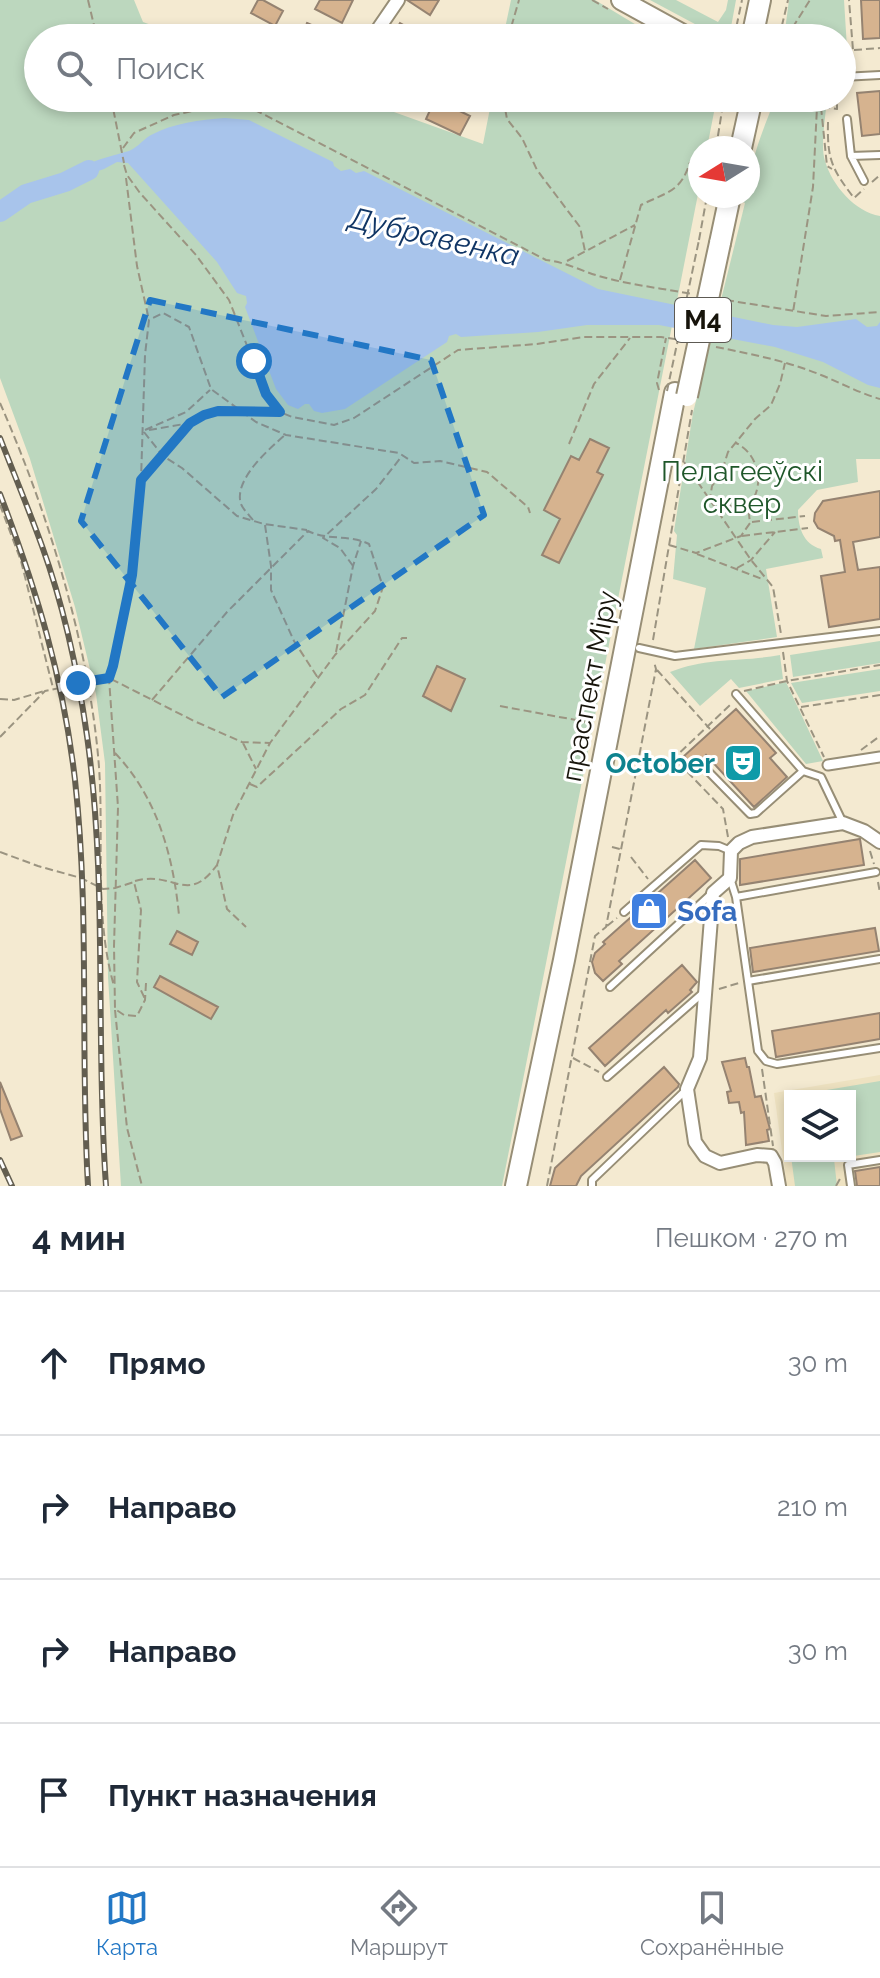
<!DOCTYPE html>
<html lang="ru">
<head>
<meta charset="utf-8">
<style>
  body { margin:0; font-family:Raleway,sans-serif; background:#f2f2f3; color:#1f2937 }
  .controls { position:absolute; right:24px; bottom:24px; display:grid; overflow:hidden; border-radius:0px; box-shadow:0 4px 12px #0003 }
  .controls button { width:72px; height:72px; display:grid; place-items:center; padding:0; border:0; border-bottom:2px solid #e0e1e3; background:#fff; color:#1f2937; font:40px sans-serif }
  .compass { position:absolute; left:688px; top:136px; width:72px; height:72px; border-radius:50%; background:#fff; box-shadow:0 4px 12px #0003; rotate:259deg }
  .stop { position:absolute; width:24px; height:24px; margin:-18px; border:6px solid #2277c5; border-radius:50%; background:#fff }
  .stop.end { background:#2277c5; border-color:#fff; box-shadow:0 2px 8px #0008 }
  .list { margin:0; padding:0; list-style:none }
  h2 { display:flex; justify-content:space-between; align-items:center; height:104px; margin:0; padding:0 32px; font-size:34px }
  h2 small { font-size:26px; font-weight:400; color:#747a83 }
  .list li { display:grid; grid-template-columns:52px 1fr auto; gap:24px; align-items:center; box-sizing:border-box; height:144px; padding:0 32px; border-top:2px solid #e0e1e3 }
  .list b { display:block; font-size:30px; white-space:nowrap }
  .list em { font-size:26px; font-style:normal; color:#747a83 }
  .icon { flex:none; width:44px; height:44px; fill:none; stroke:currentColor; stroke-width:2; stroke-linecap:round; stroke-linejoin:round }
  .map { position:relative; flex:none; width:880px; height:1186px; overflow:hidden }
  .search { position:absolute; background:#fff; box-shadow:0 4px 12px #0003; left:24px; right:24px; top:24px; height:88px; display:flex; align-items:center; gap:20px; box-sizing:border-box; padding:0 28px; border-radius:44px; color:#747a83; font-size:30px }
  .sheet { height:680px; background:#fff }
  nav { display:flex; justify-content:space-around; align-items:center; box-sizing:border-box; height:112px; border-top:2px solid #e0e1e3; background:#fff; font-size:22px; color:#747a83 }
  nav a { display:grid; justify-items:center; gap:4px }
  nav .on { color:#2277c5 }
  .map>svg:first-child { display:block }
  .built { fill:#eee2c1; fill-rule:evenodd }
  .green { fill:#bcd7be }
  .water { fill:#a8c4eb }
  .pier { fill:#f4ead1 }
  .lines { fill:none; stroke-linecap:round; stroke-linejoin:round }
  .river { stroke:#a8c4eb; stroke-width:20 }
  .building { fill:#d6b38f; stroke:#958371; stroke-width:2 }
  .service-casing { stroke:#978e76; stroke-width:10 }
  .pedestrian-casing { stroke:#978e76; stroke-width:13 }
  .minor-casing { stroke:#978e76; stroke-width:16 }
  .secondary-casing { stroke:#978e76; stroke-width:22 }
  .primary-casing { stroke:#978e76; stroke-width:24 }
  .path { stroke:#9b9481; stroke-width:2; stroke-dasharray:8 4; stroke-linecap:butt }
  .service { stroke:#fff; stroke-width:6 }
  .pedestrian { stroke:#fff; stroke-width:9 }
  .minor { stroke:#fff; stroke-width:12 }
  .secondary { stroke:#fff; stroke-width:18 }
  .primary { stroke:#fff; stroke-width:20 }
  .rail-casing { stroke:#635e50; stroke-width:6 }
  .rail { stroke:#fff; stroke-width:3; stroke-dasharray:9; stroke-linecap:butt }
  .primary-bridge-casing { stroke:#978e76; stroke-width:24; stroke-linecap:butt }
  .path-bridge { stroke:#9b9481; stroke-width:2; stroke-dasharray:8 4; stroke-linecap:butt }
  .primary-bridge { stroke:#fff; stroke-width:20 }
  .route { stroke:#2277c5; stroke-width:10 }
  .marked { fill:#2277c5; fill-opacity:0.2; stroke:#2277c5; stroke-width:6; stroke-dasharray:16 10; stroke-linejoin:round }
  .labels { text-anchor:middle; stroke-width:6; stroke-linejoin:round; paint-order:stroke }
  .shield { fill:#fff; stroke:#5d5a54; stroke-width:2 }
  .shield-label { font-size:26px; font-weight:bold; fill:#17140b }
  .park-label { font-size:28px; fill:#1f572a; stroke:#fff }
  .street-label { font-size:28px; fill:#17140b; stroke:#fff }
  .culture-label { font-size:28px; font-weight:bold; fill:#0d838f; stroke:#fff; text-anchor:end }
  .shop-label { font-size:28px; font-weight:bold; fill:#366cbe; stroke:#fff; text-anchor:start }
  .water-label { font-size:30px; font-style:italic; fill:#103565; stroke:#fff }
</style>
</head>
<body>
<div class="map">
<svg width="880" height="1186" viewBox="0 0 880 1186">
  <rect width="100%" height="100%" fill="#f4ead1"/>
  <path class="built" d="M 880,1075 L 880,1186 L 787,1186 L 774,1093 ZM 790,1096 L 850,1096 L 850,1156 L 790,1156 Z"/>
  <path class="green" d="M 0,0 L 134,0 L 143,22 L 187,38 L 38,38 L 38,98 L 355,98 L 483,144 L 492,98 L 714,98 L 715,107 L 707,148 L 700,148 L 700,184 L 502,1186 L 121,1186 L 108,977 L 105,763 L 96,694 L 75,607 L 30,459 L 0,378 Z
    M 511,0 L 595,0 L 658,38 L 503,38 Z
    M 650,0 L 676,0 L 718,22 L 726,10 L 728,0 L 736,0 L 729,38 L 721,38 Z
    M 789,0 L 844,0 L 847,48 L 842,48 L 842,38 L 784,38 Z
    M 827,98 C 826,114 820,147 825,161 C 832,185 855,212 880,216 L 880,459 L 856,459 L 858,482 L 817,490 L 798,510 C 798,527 803,544 821,549 L 823,558 L 766,569 L 777,637 L 694,649 L 706,588 L 673,579 L 677,535 L 674,531 L 693,413 L 745,203 L 743,202 L 745,196 L 748,196 C 748,164 764,128 775,99 Z
    M 880,641 L 880,663 L 793,677 L 790,655 Z
    M 780,655 L 783,679 L 739,688 L 731,679 L 700,706 L 670,672 C 706,657 743,662 780,655 Z
    M 880,669 L 880,691 L 802,703 L 791,683 Z
    M 786,682 L 823,761 L 806,764 L 746,691 Z
    M 880,1081 L 880,1152 L 834,1159 L 837,1186 L 795,1186 L 791,1156 L 850,1156 L 850,1096 L 791,1096 Z"/>
  <path class="water" d="M 225,118 L 249,120 L 333,162 L 334,166 L 341,171 L 350,169 L 356,173 L 364,171 L 598,289 L 773,325 L 797,327 L 856,319 L 867,327 L 877,326 L 880,322 L 880,388 L 868,385 L 823,362 L 775,347 L 659,325 L 587,325 L 538,332 L 461,337 L 456,334 L 449,336 L 447,342 L 345,409 L 322,413 L 314,411 L 309,404 L 305,404 L 298,409 L 288,405 L 276,389 L 245,307 L 247,303 L 246,296 L 237,293 L 217,262 L 128,163 L 117,162 L 104,169 L 66,182 C 76,163 107,158 125,152 C 136,150 142,140 151,135 C 173,123 200,120 225,118 Z"/>
  <path class="pier" d="M 682,302 L 717,309 L 711,339 L 676,332 Z"/>
  <g class="lines">
    <path class="river" d="M 0,212 L 26,194 L 65,182 L 89,170"/>
  </g>
  <path class="building" d="M 258,0 L 263,0 L 283,11 L 275,26 L 251,13 Z
    M 320,0 L 353,0 L 342,23 L 315,9 Z
    M 407,0 L 439,0 L 430,15 Z
    M 861,0 L 880,0 L 880,38 L 863,39 Z
    M 307,23 L 325,31 L 322,38 L 301,38 Z
    M 400,23 L 427,38 L 391,38 Z
    M 880,91 L 880,134 L 862,136 L 857,93 Z
    M 435,99 L 470,116 L 460,135 L 426,119 Z
    M 590,439 L 609,448 L 597,472 L 603,475 L 559,563 L 542,555 L 560,519 L 544,510 L 571,456 L 579,460 Z
    M 880,491 L 880,537 L 853,542 L 858,570 L 880,567 L 880,619 L 829,627 L 821,576 L 845,572 L 840,540 L 835,541 L 834,536 L 818,528 L 814,521 L 815,513 L 823,501 Z
    M 437,666 L 465,679 L 451,711 L 423,696 Z
    M 736,709 L 776,753 L 770,758 L 787,777 L 754,807 L 706,755 L 694,767 L 684,756 Z
    M 860,839 L 864,865 L 740,885 L 740,859 Z
    M 695,860 L 711,878 L 619,961 L 622,964 L 603,981 L 595,973 L 592,962 L 595,953 L 605,944 L 603,942 Z
    M 875,928 L 879,951 L 753,972 L 750,948 Z
    M 177,931 L 198,942 L 192,955 L 170,944 Z
    M 682,965 L 697,982 L 690,990 L 692,992 L 668,1013 L 666,1010 L 605,1066 L 589,1048 Z
    M 160,976 L 218,1007 L 211,1019 L 154,987 Z
    M 880,1013 L 880,1039 L 776,1057 L 772,1031 Z
    M 745,1058 L 747,1067 L 749,1067 L 755,1097 L 761,1096 L 770,1129 L 767,1130 L 769,1141 L 746,1145 L 744,1112 L 741,1113 L 739,1102 L 729,1103 L 727,1092 L 731,1091 L 722,1062 Z
    M 664,1067 L 679,1084 L 678,1087 L 581,1176 L 576,1186 L 550,1186 L 555,1168 Z
    M 0,1082 L 22,1136 L 11,1140 L 0,1109 Z
    M 880,1167 L 880,1186 L 857,1186 L 855,1171 Z"/>
  <g class="lines">
    <g class="service-casing">
      <path id="service" d="M 842,77 L 880,75
        M 847,119 L 851,156 L 880,155
        M 851,156 L 864,181
        M 639,648 L 675,656 L 880,631
        M 704,767 L 750,814 L 756,813 L 803,771 L 736,694
        M 803,771 L 821,777 L 843,823
        M 730,878 L 736,897 L 758,1051 L 766,1061 L 777,1064 L 880,1048
        M 736,897 L 876,872
        M 624,912 L 701,845 L 719,846 L 731,851
        M 748,981 L 880,959
        M 610,987 L 710,895
        M 607,1077 L 704,992
        M 592,1186 L 592,1180 L 686,1090
        M 851,1186 L 848,1165 L 880,1160"/>
    </g>
    <g class="pedestrian-casing">
      <path id="pedestrian" d="M 828,765 L 880,757"/>
    </g>
    <g class="minor-casing">
      <path id="minor" d="M 372,38 L 398,0
        M 779,1186 L 775,1163 L 771,1156 L 757,1155 L 720,1163 L 705,1156 L 695,1142 L 687,1089 L 700,1058 L 713,893 L 730,878 L 731,851 L 739,843 L 752,837 L 843,823 L 864,831 L 880,842"/>
    </g>
    <g class="secondary-casing">
      <path id="secondary" d="M 621,0 L 690,38"/>
    </g>
    <g class="primary-casing">
      <path id="primary" d="M 752,38 L 760,0
        M 741,148 L 752,98
        M 720,243 L 730,196
        M 516,1186 L 564,960 L 675,393"/>
    </g>
    <path class="path" d="M 88,0 L 97,38
      M 592,0 L 608,9
      M 508,38 L 519,0
      M 734,38 L 742,0
      M 779,38 L 788,0
      M 786,38 L 810,0
      M 854,50 L 880,48
      M 842,51 L 853,50 L 849,0
      M 842,87 L 853,86
      M 111,98 L 124,163
      M 214,98 L 232,105
      M 503,98 L 507,119 L 522,138 L 537,170 L 580,227 L 585,251
      M 787,98 L 817,107 L 813,187 L 793,312
      M 700,103 L 706,98
      M 821,107 L 827,166 L 832,169
      M 822,107 L 837,109 L 837,98
      M 828,122 C 827,160 832,169 854,198 L 864,189
      M 123,148 L 134,133 L 174,115 L 202,109 L 233,106 L 257,111 L 546,260 C 566,262 581,271 599,276 C 629,285 661,288 692,294
      M 716,148 L 724,98
      M 124,165 L 127,175 L 140,193 L 196,255 L 229,300 L 266,394 L 280,412 L 292,417 L 334,425 L 354,418 L 458,350 L 537,344 L 584,337 L 661,337 L 682,340
      M 126,178 L 137,266 L 149,320
      M 872,182 L 880,175
      M 699,240 L 707,196
      M 567,261 L 635,225
      M 620,280 L 641,205 C 667,192 681,192 690,162
      M 726,300 L 826,316 L 880,312
      M 716,347 C 751,354 787,361 821,375 C 841,383 859,393 880,399
      M 659,390 L 657,383 L 666,338
      M 0,403 C 48,512 90,648 99,767 C 104,839 94,916 114,986
      M 145,430 L 186,412 L 210,390
      M 149,430 L 190,423
      M 144,432 L 163,456 L 182,468 L 237,516 L 264,524 L 307,530
      M 569,444 L 594,384 L 630,338
      M 684,462 L 751,560 L 773,587 L 781,634
      M 142,479 C 162,457 186,419 216,412 C 235,407 259,412 279,412
      M 0,505 L 21,561 L 53,688
      M 748,506 L 734,507 L 710,499 L 712,486 L 721,474 L 728,452 L 755,419 L 771,405 L 780,384 L 785,363
      M 253,520 C 249,515 243,509 241,504 C 233,480 269,449 285,435
      M 752,522 L 805,516
      M 265,525 L 271,566 L 271,590 L 294,641 L 318,678
      M 742,536 L 808,528
      M 669,545 L 696,553 L 741,536 L 750,523 L 748,506 C 766,487 759,454 736,443
      M 697,554 L 762,579
      M 353,566 L 340,548 L 323,538 L 376,489 L 402,456
      M 737,568 L 751,560 L 775,532
      M 653,640 L 692,410
      M 336,652 L 353,566 L 361,541
      M 783,652 L 787,681 L 824,757
      M 657,670 L 710,729
      M 744,691 L 787,681 L 880,665
      M 0,699 L 14,700 L 44,691
      M 152,700 L 227,612 L 308,531 C 329,541 349,534 369,544 L 383,587 L 375,611 L 335,655 L 270,743 L 233,815 L 217,865
      M 500,706 L 592,723
      M 801,707 L 880,695
      M 0,737 L 45,691 L 109,678 L 194,721 L 242,742 L 270,743
      M 243,743 L 256,769
      M 861,750 L 880,736
      M 115,753 C 157,797 173,855 179,915
      M 250,784 L 257,787 L 341,709 L 365,695 L 402,638 L 407,638
      M 728,837 L 723,809 L 674,758 L 731,704
      M 612,847 L 620,849
      M 870,851 L 874,864
      M 0,852 L 38,866 L 81,878 L 103,889 L 115,888 L 134,882 L 141,910 L 137,982 L 145,999
      M 631,857 L 648,879
      M 135,881 C 175,870 187,906 217,865 L 227,909 L 246,927
      M 878,882 L 880,893
      M 607,926 L 617,918
      M 146,983 L 145,1000 L 137,1016 L 124,1015 L 115,1009 L 114,946 L 118,807 L 109,678 L 132,575 L 141,480 L 145,355 L 149,320 L 163,313 L 189,327 L 211,389 L 256,422 L 286,435 L 399,453 L 414,463 L 440,461 L 487,472 L 528,507 L 530,513
      M 719,989 L 739,983
      M 115,1010 L 127,1128 L 142,1186
      M 573,1058 L 599,1072
      M 762,1069 L 773,1146
      M 547,1186 L 595,936 L 606,927 L 656,669 L 654,662
      M 836,1186 L 841,1177"/>
    <use href="#service" class="service"/>
    <use href="#pedestrian" class="pedestrian"/>
    <use href="#minor" class="minor"/>
    <use href="#secondary" class="secondary"/>
    <use href="#primary" class="primary"/>
    <g class="rail-casing">
      <path id="rail" d="M 0,438 C 14,474 29,510 42,546 C 64,607 78,672 87,736 C 108,885 95,1036 106,1186
        M 0,494 C 37,591 63,677 75,780 C 90,915 80,1051 88,1186
        M 0,1160 L 12,1186"/>
    </g>
    <use href="#rail" class="rail"/>
    <g class="primary-bridge-casing">
      <path id="primary-bridge" d="M 687,396 L 720,243"/>
    </g>
    <path class="path-bridge" d="M 667,391 L 699,240"/>
    <use href="#primary-bridge" class="primary-bridge"/>
  </g>
  <g class="lines">
    <path class="route" d="M 78,683 L 109,678 L 113,666 L 132,575 L 141,480 L 190,423 L 204,415 L 218,411 L 280,412 L 266,394 L 254,361"/>
  </g>
  <path class="marked" d="M 150,300 L 431,360 L 484,515 L 222,697 L 81,521 Z"/>
  <defs>
    <g id="theatre-square" transform="scale(2)"><rect x="-9" y="-9" width="18" height="18" rx="4" fill="#0f9aa8" stroke="#fff"/><path d="M-5-5.5Q0-4 5-5.5V0Q5 5 0 6Q-5 5-5 0ZM-3.3-2.5H-1v1.5H-3.3ZM1-2.5H3.3v1.5H1ZM-2.8 1Q0 5.5 2.8 1Z" fill="#fff"/></g>
    <g id="shop-square" transform="scale(2)"><rect x="-9" y="-9" width="18" height="18" rx="4" fill="#3f7fe0" stroke="#fff"/><path d="M-5-2.5h2.3a2.7 3.5 0 0 1 5.4 0H5L5.5 6h-11ZM-1.5-2.5h3a1.5 2.3 0 0 0-3 0Z" fill="#fff"/></g>
  </defs>
  <g fill-rule="evenodd">
    <use href="#theatre-square" x="743" y="763"/>
    <use href="#shop-square" x="649" y="911"/>
  </g>
  <g class="labels">
    <rect class="shield" x="675" y="298" width="56" height="44" rx="6"/>
    <g class="shield-label">
      <text x="703" y="329">М4</text>
    </g>
    <g class="park-label">
      <text x="742" y="481">Пелагееўскі<tspan x="742" dy="32">сквер</tspan></text>
    </g>
    <g class="street-label">
      <text transform="translate(589 686) rotate(-79)" y="10">праспект Міру</text>
    </g>
    <g class="culture-label">
      <text x="715" y="773">October</text>
    </g>
    <g class="shop-label">
      <text x="677" y="921">Sofa</text>
    </g>
    <g class="water-label">
      <text transform="translate(434 237) rotate(13)" y="10">Дубравенка</text>
    </g>
  </g>
</svg>
<div class="controls">
<button><svg class="icon" aria-label="layers" viewBox="0 0 24 24"><path d="M12 4l9 5-9 5-9-5zM3 14l9 5 9-5"/></svg></button>
</div>
<svg class="compass" viewBox="-18 -18 36 36"><path d="M0-13l5 13h-10z" fill="#e53935"/><path d="M0 13l5-13h-10z" fill="#747a83"/></svg>
<div class="stop" style="left:254px;top:361px"></div>
<div class="stop end" style="left:78px;top:683px"></div>
<div class="search"><svg class="icon" aria-label="search" viewBox="0 0 24 24"><circle cx="10" cy="10" r="6"/><path d="M15 15l6 6"/></svg>Поиск</div>
</div>
<section class="sheet">
<h2>4 мин<small>Пешком · 270 m</small></h2>
<ul class="list">
<li><svg class="icon" aria-label="ahead" viewBox="0 0 24 24"><path d="M12 20V5M6 11l6-6 6 6"/></svg><div><b>Прямо</b></div><em>30 m</em></li>
<li><svg class="icon" aria-label="right" viewBox="0 0 24 24"><path d="M7 20v-9h11M14 6l5 5-5 5"/></svg><div><b>Направо</b></div><em>210 m</em></li>
<li><svg class="icon" aria-label="right" viewBox="0 0 24 24"><path d="M7 20v-9h11M14 6l5 5-5 5"/></svg><div><b>Направо</b></div><em>30 m</em></li>
<li><svg class="icon" aria-label="arrive" viewBox="0 0 24 24"><path d="M6 21V4h12l-3 4 3 4H6"/></svg><div><b>Пункт назначения</b></div></li>
</ul>
</section>
<nav>
<a class="on"><svg class="icon" aria-label="map" viewBox="0 0 24 24"><path d="M3 6l6-2 6 2 6-2v14l-6 2-6-2-6 2zM9 4v14M15 6v14"/></svg>Карта</a>
<a><svg class="icon" aria-label="directions" viewBox="0 0 24 24"><path d="M12 3l9 9-9 9-9-9zM9 14v-3h6M13 9l2 2-2 2"/></svg>Маршрут</a>
<a><svg class="icon" aria-label="saved" viewBox="0 0 24 24"><path d="M7 4h10v16l-5-4-5 4z"/></svg>Сохранённые</a>
</nav>
</body>
</html>
